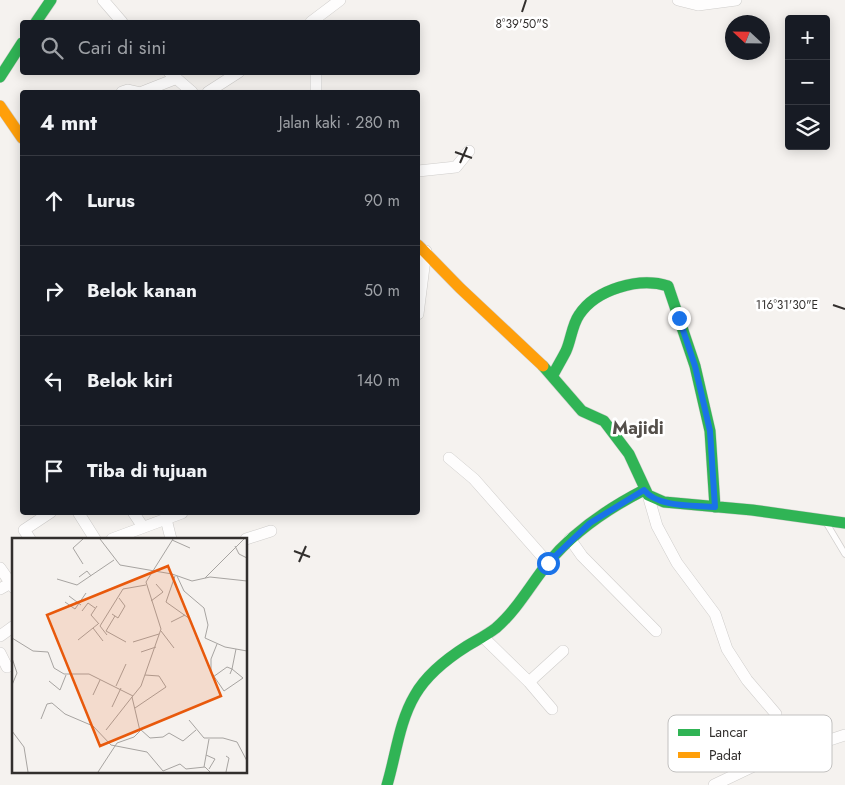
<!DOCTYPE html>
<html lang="id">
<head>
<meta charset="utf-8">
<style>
  body { margin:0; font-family:Jost,sans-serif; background:#20242c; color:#f1f3f6 }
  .controls { position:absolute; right:15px; top:15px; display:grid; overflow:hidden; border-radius:5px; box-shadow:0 2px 12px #0003 }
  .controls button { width:45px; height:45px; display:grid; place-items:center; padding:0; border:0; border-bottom:1px solid #363941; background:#171b24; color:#f1f3f6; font:25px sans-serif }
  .compass { position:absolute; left:725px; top:15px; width:45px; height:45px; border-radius:50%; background:#171b24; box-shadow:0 2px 12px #0003; rotate:292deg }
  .stop { position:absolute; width:15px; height:15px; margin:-11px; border:4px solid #1a73e8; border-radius:50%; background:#fff }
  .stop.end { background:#1a73e8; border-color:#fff; box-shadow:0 1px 5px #0008 }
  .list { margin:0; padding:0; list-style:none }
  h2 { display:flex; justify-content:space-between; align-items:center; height:65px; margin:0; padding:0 20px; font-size:21px }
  h2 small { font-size:16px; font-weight:400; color:#9ea1a6 }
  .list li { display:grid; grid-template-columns:32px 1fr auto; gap:15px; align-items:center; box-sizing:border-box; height:90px; padding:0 20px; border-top:1px solid #363941 }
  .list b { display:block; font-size:19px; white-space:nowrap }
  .list em { font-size:16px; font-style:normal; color:#9ea1a6 }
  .icon { flex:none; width:28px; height:28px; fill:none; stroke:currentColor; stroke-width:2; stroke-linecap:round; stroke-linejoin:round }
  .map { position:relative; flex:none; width:845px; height:785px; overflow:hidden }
  .search { position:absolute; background:#171b24; box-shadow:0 2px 12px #0003; left:20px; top:20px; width:400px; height:55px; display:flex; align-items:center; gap:12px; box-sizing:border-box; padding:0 18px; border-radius:5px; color:#9ea1a6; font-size:19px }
  .panel { position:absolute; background:#171b24; box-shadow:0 2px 12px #0003; left:20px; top:90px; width:400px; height:425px; border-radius:5px }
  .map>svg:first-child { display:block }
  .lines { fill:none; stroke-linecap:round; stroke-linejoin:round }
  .lane-casing { stroke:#cfcdcb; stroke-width:7 }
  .street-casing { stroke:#cfcdcb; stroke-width:12 }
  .fast-casing { stroke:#cfcdcb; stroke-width:12 }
  .slow-casing { stroke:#cfcdcb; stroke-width:12 }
  .lane { stroke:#fefdfd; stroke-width:5.5 }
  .street { stroke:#fefdfd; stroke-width:11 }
  .fast { stroke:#30b455; stroke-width:11 }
  .slow { stroke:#ff9f0a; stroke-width:11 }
  .route { stroke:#1a73e8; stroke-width:6 }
  .ticks { fill:none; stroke:#322f2d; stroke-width:2 }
  .labels { text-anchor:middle; stroke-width:5; stroke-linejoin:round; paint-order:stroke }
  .quarter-label { font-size:18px; font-weight:bold; fill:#544f4a; stroke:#fff }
  .inset-road { fill:none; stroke:#a7a4a1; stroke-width:1 }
  .view { fill:#e8590c; fill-opacity:0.15; stroke:#e8590c; stroke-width:2.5 }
  .inset-edge { fill:none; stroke:#322f2d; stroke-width:2.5 }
  .key { fill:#fff; stroke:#c2c1c0; stroke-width:1 }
  .key-label { font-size:14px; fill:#322f2d }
  .ticks-label { font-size:12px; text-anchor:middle; fill:#322f2d; stroke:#fff; stroke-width:5; stroke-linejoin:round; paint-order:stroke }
</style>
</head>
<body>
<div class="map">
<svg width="845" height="785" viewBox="0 0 845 785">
  <rect width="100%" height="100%" fill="#f5f2ef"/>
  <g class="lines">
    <g class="lane-casing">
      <path id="lane" d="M 827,524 L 845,554"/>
    </g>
    <g class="street-casing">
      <path id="street" d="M 103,0 L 122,22
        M 678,0 L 698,5 L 736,0
        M 311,22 L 340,0
        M 169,72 L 192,92
        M 316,72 L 316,92
        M 122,92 L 128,90 L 137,92
        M 142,92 L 175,79
        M 208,92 L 239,72
        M 418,171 L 456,167 L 469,151
        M 418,314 L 426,251
        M 449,458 L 474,479 L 548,563
        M 648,495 L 657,526 L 677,563 L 715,614 L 727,649 L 747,680 L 776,714
        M 78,512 L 95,539
        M 133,512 L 143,527
        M 166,519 L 171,539
        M 30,539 L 24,530 L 51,512
        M 112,539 L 182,513
        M 246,539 L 271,531
        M 570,539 L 582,556 L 656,631
        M 0,568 L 14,588
        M 0,589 L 14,581
        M 0,636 L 14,626
        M 483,637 L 529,682 L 552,709
        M 0,653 L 7,667
        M 529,682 L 563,651
        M 714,785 L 760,763 L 845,735"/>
    </g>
    <g class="fast-casing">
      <path id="fast" d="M 36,22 L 51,0
        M 0,77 L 22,43
        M 543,366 L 582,411 L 604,421 L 629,454 L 648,495 L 664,502 L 752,510 L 845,523
        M 553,375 C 557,367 562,359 566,351 C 571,340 572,325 579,315 C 596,289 639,277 668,286 L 695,366 L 710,431 L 715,507
        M 387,785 C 396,755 399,722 415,695 C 427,674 448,658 467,646 C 477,640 487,635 496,628 C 517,610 531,584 548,563 C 574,531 607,509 644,490"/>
    </g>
    <g class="slow-casing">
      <path id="slow" d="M 0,106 L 22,138
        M 418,245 L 460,288 L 543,366"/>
    </g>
    <use href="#lane" class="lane"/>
    <use href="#street" class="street"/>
    <use href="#fast" class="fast"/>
    <use href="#slow" class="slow"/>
  </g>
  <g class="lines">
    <path class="route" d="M 548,563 L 590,523 L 644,490 C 658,508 695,505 715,507 L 710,431 L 695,366 L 679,318"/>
  </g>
  <path class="ticks" d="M 522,12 L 526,0M 455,152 L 472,158M 460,163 L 467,147M 833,305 L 845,309M 294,551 L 310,557M 299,562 L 306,546"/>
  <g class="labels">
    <g class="quarter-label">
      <text x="638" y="434">Majidi</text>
    </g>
  </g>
  <g transform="translate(12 538)">
    <rect width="235" height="235" fill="#f5f2ef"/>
    <path class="inset-road" d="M 71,1 L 61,10 L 71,26M 88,1 L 108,27 L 160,36 L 180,43 L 198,39 L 235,43M 160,2 L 178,10M 223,8 L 227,16 L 235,20M 163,38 L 154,64 L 178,81M 165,38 L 172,53 L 192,70 L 196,87 L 193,100 L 213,109 L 235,113M 67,39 L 75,33 L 79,38M 193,40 L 232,1M 45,41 L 65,47 L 102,22M 57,58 L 69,67M 139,63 L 151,54 L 144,46M 53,64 L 63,71 L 74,55M 85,68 L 79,77 L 87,86M 70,73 L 76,65 L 83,70M 100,76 L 106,80 L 113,68 L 107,60M 103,78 L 94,93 L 114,104M 159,84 L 173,77M 81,90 L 91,103M 149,93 L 162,110M 95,97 L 88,88 L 111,51 L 134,47M 0,100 L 21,113 L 36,114 L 42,130 L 52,136 L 77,136 L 121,158M 66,102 L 86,86M 121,104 L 147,96M 205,106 L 199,121 L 199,134 L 212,153 L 231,140 L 220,131 L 224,111M 129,114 L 144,109M 0,120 L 5,135 L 0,147M 201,139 L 215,129 L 220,131 L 218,136M 37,143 L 48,152 L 54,137M 104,148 L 114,126M 81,157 L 88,142M 100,169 L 109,150M 123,170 L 154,149 L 147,138 L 133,137M 29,181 L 35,166 L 40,165 L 53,176 L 81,188 L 99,207 L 135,214 L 151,233 L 168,226 L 174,231 L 193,229 L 198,234M 177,182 L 192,200 L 211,200 L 225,204 L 235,223M 128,191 L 138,200 L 151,199 L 157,195 L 171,203 L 184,192M 94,192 L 120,159M 0,193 L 12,209 L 16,234M 194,217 L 203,221 L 197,231M 214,218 L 217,220 L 214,234M 192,229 L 197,201M 86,234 L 105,205 L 122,199 L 128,193 L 120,159 L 129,148 L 149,91 L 134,44 L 161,1"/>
    <path class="view" d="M 156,28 L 209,158 L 88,208 L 35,77 Z"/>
    <rect width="235" height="235" class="inset-edge"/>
  </g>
  <rect x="668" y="715" width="164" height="57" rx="8" class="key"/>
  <rect x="678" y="729" width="22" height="7" fill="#30b455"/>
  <rect x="678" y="752" width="22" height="6" fill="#ff9f0a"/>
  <g class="key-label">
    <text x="709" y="737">Lancar</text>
    <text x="709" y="760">Padat</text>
  </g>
  <g class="ticks-label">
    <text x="522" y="28">8°39'50"S</text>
    <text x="787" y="309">116°31'30"E</text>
  </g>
</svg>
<div class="controls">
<button>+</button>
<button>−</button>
<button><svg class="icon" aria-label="layers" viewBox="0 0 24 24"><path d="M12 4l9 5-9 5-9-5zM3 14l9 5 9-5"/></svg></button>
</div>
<svg class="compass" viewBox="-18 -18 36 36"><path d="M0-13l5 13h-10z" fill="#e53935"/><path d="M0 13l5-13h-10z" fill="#9ea1a6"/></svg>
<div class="stop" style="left:548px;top:563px"></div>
<div class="stop end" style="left:679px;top:318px"></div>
<div class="search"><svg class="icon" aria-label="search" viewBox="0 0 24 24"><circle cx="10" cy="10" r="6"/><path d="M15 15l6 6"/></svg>Cari di sini</div>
<section class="panel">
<h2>4 mnt<small>Jalan kaki · 280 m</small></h2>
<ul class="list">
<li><svg class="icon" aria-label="ahead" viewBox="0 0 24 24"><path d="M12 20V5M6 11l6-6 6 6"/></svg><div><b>Lurus</b></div><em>90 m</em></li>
<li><svg class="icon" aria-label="right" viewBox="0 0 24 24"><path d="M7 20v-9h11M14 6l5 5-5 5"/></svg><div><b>Belok kanan</b></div><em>50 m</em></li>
<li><svg class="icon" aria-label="left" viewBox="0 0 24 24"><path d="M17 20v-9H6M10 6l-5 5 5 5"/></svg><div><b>Belok kiri</b></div><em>140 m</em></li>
<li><svg class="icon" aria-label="arrive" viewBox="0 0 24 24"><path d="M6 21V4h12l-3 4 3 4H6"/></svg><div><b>Tiba di tujuan</b></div></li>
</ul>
</section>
</div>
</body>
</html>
